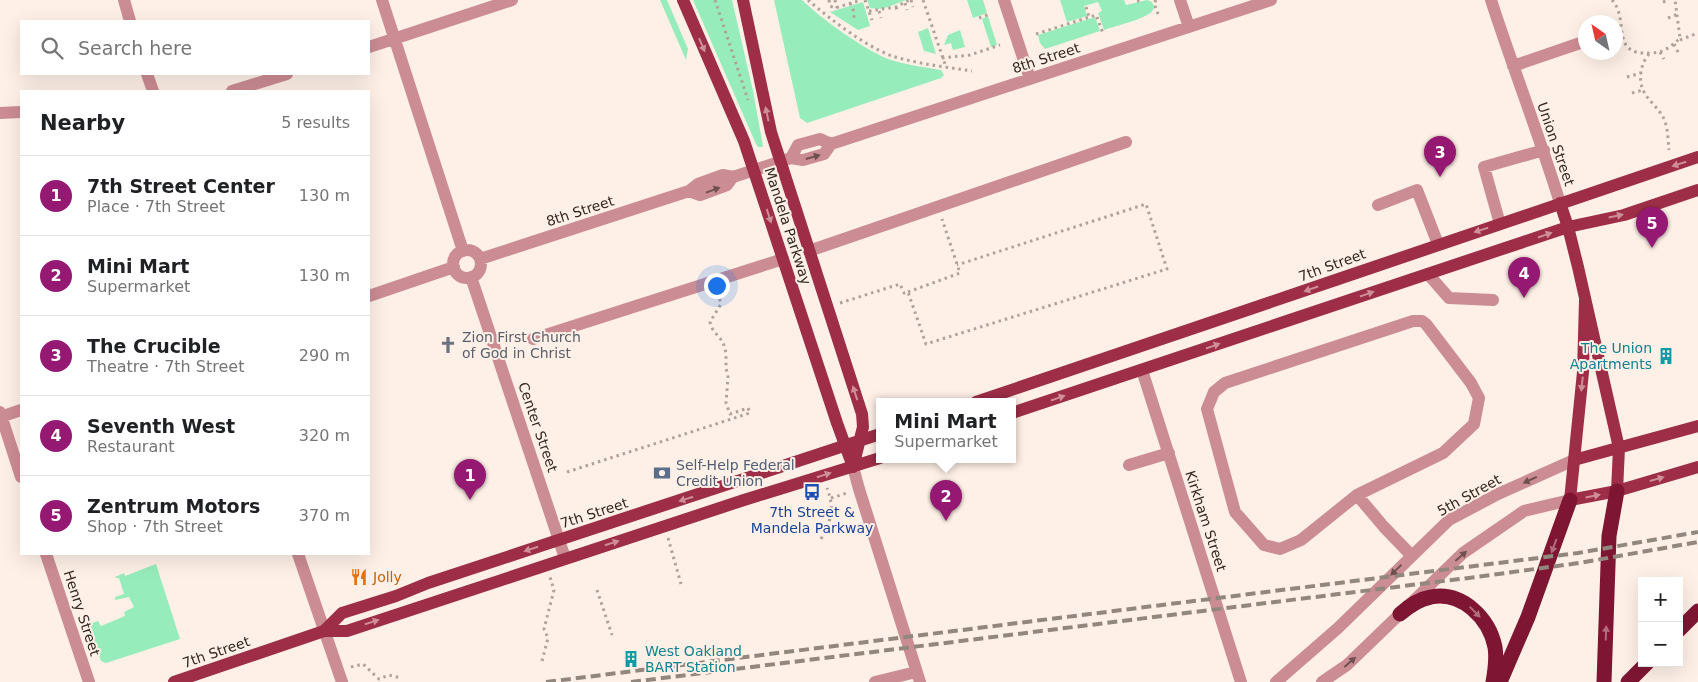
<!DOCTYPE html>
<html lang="en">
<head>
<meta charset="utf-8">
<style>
  body { margin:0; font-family:"DejaVu Sans",sans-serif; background:#f6f6f6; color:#202124 }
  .controls { position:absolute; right:15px; bottom:15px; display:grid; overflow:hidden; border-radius:0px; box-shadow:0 5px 20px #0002 }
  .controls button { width:45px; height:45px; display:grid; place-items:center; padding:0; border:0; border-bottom:1px solid #e0e0e0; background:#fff; color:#202124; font:25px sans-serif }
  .compass { position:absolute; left:1578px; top:15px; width:45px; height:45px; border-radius:50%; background:#fff; box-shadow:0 5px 20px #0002; rotate:326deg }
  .you { position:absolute; left:716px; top:285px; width:18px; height:18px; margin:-12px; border:4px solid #fff; border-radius:50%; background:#1a73e8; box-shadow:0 0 0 8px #1a73e833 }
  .badge { display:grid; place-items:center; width:32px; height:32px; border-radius:50%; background:#951872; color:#fff; font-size:16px; font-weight:700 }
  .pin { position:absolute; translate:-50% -41px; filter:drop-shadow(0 1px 2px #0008) }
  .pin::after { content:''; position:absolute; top:26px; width:18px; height:15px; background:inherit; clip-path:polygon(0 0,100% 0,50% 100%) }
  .popup { position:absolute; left:876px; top:398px; width:140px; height:65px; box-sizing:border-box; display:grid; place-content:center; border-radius:0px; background:#fff; filter:drop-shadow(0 1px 4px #0005); font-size:16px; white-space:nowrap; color:#757577 }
  .popup b { font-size:19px; color:#202124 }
  .popup::after { content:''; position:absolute; left:50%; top:100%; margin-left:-10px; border:10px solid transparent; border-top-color:#fff }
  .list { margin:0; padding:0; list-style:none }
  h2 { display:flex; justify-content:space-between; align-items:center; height:65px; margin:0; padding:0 20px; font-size:21px }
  h2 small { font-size:16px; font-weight:400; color:#757577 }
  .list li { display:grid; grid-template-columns:32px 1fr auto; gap:15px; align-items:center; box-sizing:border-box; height:80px; padding:0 20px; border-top:1px solid #e0e0e0 }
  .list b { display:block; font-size:19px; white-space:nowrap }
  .list p { margin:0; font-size:16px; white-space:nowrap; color:#757577 }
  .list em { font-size:16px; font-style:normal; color:#757577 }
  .icon { flex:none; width:28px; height:28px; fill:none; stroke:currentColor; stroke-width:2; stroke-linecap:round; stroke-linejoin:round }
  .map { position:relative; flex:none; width:1698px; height:682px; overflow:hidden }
  .search { position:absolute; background:#fff; box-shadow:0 5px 20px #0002; left:20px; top:20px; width:350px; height:55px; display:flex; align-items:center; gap:12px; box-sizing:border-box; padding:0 18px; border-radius:0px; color:#757577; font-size:19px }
  .panel { position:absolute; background:#fff; box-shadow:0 5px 20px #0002; left:20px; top:90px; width:350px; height:465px; border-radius:0px }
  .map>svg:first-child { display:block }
  .green { fill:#96ecba }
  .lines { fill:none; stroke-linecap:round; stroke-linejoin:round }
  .path { stroke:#aea299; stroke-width:3; stroke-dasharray:2.5 4; stroke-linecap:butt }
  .minor { stroke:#cc8c94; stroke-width:12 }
  .major { stroke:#9e2e48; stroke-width:12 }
  .highway { stroke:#7e1633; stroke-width:15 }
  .rail { stroke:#92877f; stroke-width:4; stroke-dasharray:10 5; stroke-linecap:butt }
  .oneway { fill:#ce8f97 }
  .oneway2 { fill:#6f5050 }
  .oneway3 { fill:#b16d7b }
  .labels { text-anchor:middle; stroke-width:4; stroke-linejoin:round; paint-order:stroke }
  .street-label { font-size:14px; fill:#312822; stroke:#fef0e6 }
  .worship-label { font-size:14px; fill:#5b616d; stroke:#fef0e6; text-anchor:start }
  .culture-label { font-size:14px; fill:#0d838f; stroke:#fef0e6; text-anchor:end }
  .service-label { font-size:14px; fill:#4e5e75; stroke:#fef0e6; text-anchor:start }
  .transit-label { font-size:14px; fill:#164399; stroke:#fef0e6 }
  .food-label { font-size:14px; fill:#c56008; stroke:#fef0e6; text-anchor:start }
</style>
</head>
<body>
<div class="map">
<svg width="1698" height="682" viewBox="0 0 1698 682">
  <rect width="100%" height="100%" fill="#fef0e6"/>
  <path class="green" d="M 660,0 L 667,0 L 688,49 L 686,60 Z
    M 693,0 L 732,0 L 753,91 L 763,146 L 762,147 L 758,147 L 756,144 Z
    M 774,0 L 802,0 C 820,18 865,50 888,59 C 905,65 924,67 941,70 L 944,75 L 941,78 L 807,123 L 800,118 Z
    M 867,0 L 906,0 L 888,7 L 879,9 L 870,8 Z
    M 967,0 L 983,0 L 987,13 L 973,18 Z
    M 1060,0 L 1124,0 L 1126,5 L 1147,0 L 1152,2 C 1154,6 1155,6 1153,10 C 1148,19 1114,26 1104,30 L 1098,13 L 1102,11 L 1098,2 L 1084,6 L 1087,16 L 1067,22 Z
    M 863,2 L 870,26 L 858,30 L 830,12 Z
    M 988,16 L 997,45 L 991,47 L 982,19 Z
    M 1095,17 L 1100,31 L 1045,49 L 1040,43 L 1038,35 Z
    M 928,28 L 936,54 L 924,51 L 918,32 Z
    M 960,30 L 965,47 L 953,50 L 951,43 L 944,45 L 948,35 Z
    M 156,564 L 180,639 L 106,663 L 101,661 L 89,624 L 98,621 L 101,626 L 125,616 L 124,612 L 134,607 L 129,597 L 115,600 L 115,597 L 124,594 L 119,578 L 116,578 L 115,577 L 124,573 L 125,576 Z"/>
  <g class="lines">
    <path class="path" d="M 715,0 L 748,100
      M 808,0 C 830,19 865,46 892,56 C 918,64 946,67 972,71
      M 829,0 L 830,6 L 835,8 L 861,0
      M 835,0 L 837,8
      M 865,0 L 872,20
      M 911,0 L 913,7
      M 923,0 L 946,67
      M 1156,0 L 1154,3 L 1158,14
      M 1612,0 C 1630,19 1609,56 1650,53 C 1663,53 1671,47 1680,38 L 1675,0
      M 1137,1 L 1143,0
      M 1663,2 L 1669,0
      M 850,3 L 854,12 L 854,18
      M 905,3 L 907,10
      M 896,7 L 898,13
      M 1086,7 L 1089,17
      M 869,11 L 896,7 L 909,0
      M 879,11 L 881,18
      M 979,18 L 990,14
      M 1668,18 L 1678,14
      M 1036,34 L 1096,15 L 1103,33
      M 1680,40 L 1698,33
      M 1674,44 L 1679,54
      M 1660,52 L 1664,59
      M 1649,54 C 1641,63 1638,79 1643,90 C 1648,101 1659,108 1664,119 C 1668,128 1668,140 1669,150
      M 942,58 L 970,55 L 1000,45
      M 1627,77 L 1641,73
      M 1632,93 L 1643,90
      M 908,292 L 960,273 L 942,219
      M 840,303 L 900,284 L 904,293 L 908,292 L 926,344 L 1167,269 L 1146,204 L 957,265
      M 567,472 L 750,413 L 748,408 L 730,414 L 726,403 L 728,377 L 726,368 L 726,353 L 723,342 L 713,330 L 710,322 L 721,304 L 718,294
      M 831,498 L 847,493
      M 668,538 L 681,584
      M 821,539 C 831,520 835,509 827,488
      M 597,590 L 612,635
      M 542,661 L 548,638 L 544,629 L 554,590 L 550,577
      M 351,667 L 363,664 L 379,679 L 389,675 L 401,678"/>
    <path class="minor" d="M 124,0 L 130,21
      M 382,0 L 463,251
      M 1004,0 L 1030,79
      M 1180,0 L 1189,27
      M 1491,0 C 1513,68 1539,135 1560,203
      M 369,47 L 512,0
      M 1513,66 L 1586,41
      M 147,74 L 153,91
      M 232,91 L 287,74
      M 0,113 L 21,112
      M 791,158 L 798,145 L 820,139 L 831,144
      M 689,191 L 700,195 L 727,185 L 733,177
      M 1378,205 L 1417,190 L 1438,244
      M 1500,224 L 1484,167 L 1544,150
      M453 264a14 14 0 1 1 28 0a14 14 0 1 1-28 0Z
      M 809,251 L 1126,142
      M 480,259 L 689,191 L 698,184 L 723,175 L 733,177 L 791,158 L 803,160 L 824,154 L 831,144 L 1271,0
      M 1428,274 L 1449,298 L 1493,300
      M 471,277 L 565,558
      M 369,296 L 454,267
      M 1413,321 L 1422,321 L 1426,324 L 1471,383 L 1479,398 L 1474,424 L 1443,453 L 1357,495 L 1301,540 L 1280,549 L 1264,545 L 1235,512 L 1207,409 L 1214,392 L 1225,383 Z
      M 533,339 L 783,259
      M 1142,370 L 1241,682
      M 0,412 L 21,477
      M 0,417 L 21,410
      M 1129,465 L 1169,453
      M 853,467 L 859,489 L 920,682
      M 1357,495 L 1384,527 L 1411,555
      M 46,554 L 89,682
      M 298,554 L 342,682
      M 875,682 L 916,672
      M 1276,682 L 1338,628 L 1449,520 L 1498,494 L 1574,460
      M 1322,682 L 1347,665 L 1463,553 L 1524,511 L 1570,500"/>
    <path class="major" d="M 683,0 L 744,141 L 837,423 L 853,467
      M 743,0 L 771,132 L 862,414 L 863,427 L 853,467
      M 1560,203 L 1568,227 L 1578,267 L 1619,448 L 1617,491
      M 1585,300 L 1583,372 L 1570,500 L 1617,491 L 1698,467
      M 976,402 C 1217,321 1457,238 1698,157
      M 1012,413 L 1568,227 L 1624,215 L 1698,190
      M 1574,460 L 1698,426
      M 324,631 L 342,613 L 396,596 L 428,583 L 880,434
      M 174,682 L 324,631 L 347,631 L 744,500 L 880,458"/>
    <path class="highway" d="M 1400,614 C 1409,606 1419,599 1431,597 C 1462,591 1489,618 1495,647 C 1497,659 1495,671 1493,682
      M 1679,630 L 1698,611
      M 1500,682 L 1528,617 L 1570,500
      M 1604,682 L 1609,536 L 1617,491
      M 1628,682 L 1647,663"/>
    <path class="rail" d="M 546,682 L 1578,553 L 1698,532
      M 631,682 L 1476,577 L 1579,563 L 1698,542"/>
  </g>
  <defs><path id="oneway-solid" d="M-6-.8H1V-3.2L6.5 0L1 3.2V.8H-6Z" transform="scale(1.25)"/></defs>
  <g class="oneway">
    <use href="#oneway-solid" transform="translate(702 45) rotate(67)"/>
    <use href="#oneway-solid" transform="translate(767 114) rotate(-102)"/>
    <use href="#oneway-solid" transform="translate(1679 164) rotate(162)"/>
    <use href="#oneway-solid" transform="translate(769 216) rotate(72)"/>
    <use href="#oneway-solid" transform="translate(1616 216) rotate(-12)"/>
    <use href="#oneway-solid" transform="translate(1481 230) rotate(162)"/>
    <use href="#oneway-solid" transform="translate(1545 235) rotate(-19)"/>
    <use href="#oneway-solid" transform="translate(1311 289) rotate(161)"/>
    <use href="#oneway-solid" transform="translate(1367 294) rotate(-19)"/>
    <use href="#oneway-solid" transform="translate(1213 346) rotate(-19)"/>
    <use href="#oneway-solid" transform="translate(1582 384) rotate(96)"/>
    <use href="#oneway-solid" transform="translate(855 393) rotate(-108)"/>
    <use href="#oneway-solid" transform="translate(1058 398) rotate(-19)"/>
    <use href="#oneway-solid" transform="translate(824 475) rotate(-17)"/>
    <use href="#oneway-solid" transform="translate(1657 479) rotate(-16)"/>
    <use href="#oneway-solid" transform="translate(1593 496) rotate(-11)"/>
    <use href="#oneway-solid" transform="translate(686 499) rotate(162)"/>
    <use href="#oneway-solid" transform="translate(612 543) rotate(-18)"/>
    <use href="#oneway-solid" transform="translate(531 549) rotate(162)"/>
    <use href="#oneway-solid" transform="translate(372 622) rotate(-18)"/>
  </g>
  <g class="oneway2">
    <use href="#oneway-solid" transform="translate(813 157) rotate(-16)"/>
    <use href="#oneway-solid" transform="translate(713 190) rotate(-20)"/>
    <use href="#oneway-solid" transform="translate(1530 480) rotate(155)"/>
    <use href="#oneway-solid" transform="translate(1461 556) rotate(-41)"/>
    <use href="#oneway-solid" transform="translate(1396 570) rotate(136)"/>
    <use href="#oneway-solid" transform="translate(1350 662) rotate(-41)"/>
  </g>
  <g class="oneway3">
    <use href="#oneway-solid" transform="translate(1554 546) rotate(110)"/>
    <use href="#oneway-solid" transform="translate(1475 612) rotate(45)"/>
    <use href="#oneway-solid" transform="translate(1606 633) rotate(-88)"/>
  </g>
  <defs>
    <g id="church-bare" transform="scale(1.35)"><path d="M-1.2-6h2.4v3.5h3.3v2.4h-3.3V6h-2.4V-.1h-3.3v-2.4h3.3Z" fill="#6b7280" stroke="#fef0e6" stroke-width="2.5" paint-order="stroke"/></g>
    <g id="building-bare" transform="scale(1.35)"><path d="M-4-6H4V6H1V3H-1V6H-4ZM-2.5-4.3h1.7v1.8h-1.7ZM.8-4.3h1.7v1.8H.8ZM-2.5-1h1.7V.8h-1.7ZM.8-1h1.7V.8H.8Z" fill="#0f9aa8" stroke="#fef0e6" stroke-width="2.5" paint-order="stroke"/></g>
    <g id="bank-bare" transform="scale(1.35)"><path d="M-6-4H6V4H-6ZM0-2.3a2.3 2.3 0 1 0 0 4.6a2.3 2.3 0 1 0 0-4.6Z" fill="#5c6f8a" stroke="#fef0e6" stroke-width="2.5" paint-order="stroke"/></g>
    <g id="bus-bare" transform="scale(1.35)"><path d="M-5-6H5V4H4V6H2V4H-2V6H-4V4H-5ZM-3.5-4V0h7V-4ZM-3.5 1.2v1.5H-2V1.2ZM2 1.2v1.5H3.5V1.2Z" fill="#1a4fb4" stroke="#fef0e6" stroke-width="2.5" paint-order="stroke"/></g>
    <g id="restaurant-bare" transform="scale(1.35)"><path d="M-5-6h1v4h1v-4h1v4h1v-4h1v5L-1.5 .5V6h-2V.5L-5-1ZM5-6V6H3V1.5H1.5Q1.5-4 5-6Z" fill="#e8710a" stroke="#fef0e6" stroke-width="2.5" paint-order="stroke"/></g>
  </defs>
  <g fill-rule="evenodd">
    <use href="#church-bare" x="448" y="345"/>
    <use href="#building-bare" x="1666" y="356"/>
    <use href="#bank-bare" x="662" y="473"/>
    <use href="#bus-bare" x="812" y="492"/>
    <use href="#restaurant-bare" x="359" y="577"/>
    <use href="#building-bare" x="631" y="659"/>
  </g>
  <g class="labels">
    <g class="street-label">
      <text transform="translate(1046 58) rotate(-18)" y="5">8th Street</text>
      <text transform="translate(1556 144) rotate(71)" y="5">Union Street</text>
      <text transform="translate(580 211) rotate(-18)" y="5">8th Street</text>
      <text transform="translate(788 226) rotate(72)" y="5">Mandela Parkway</text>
      <text transform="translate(1332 265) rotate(-20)" y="5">7th Street</text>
      <text transform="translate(538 427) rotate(71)" y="5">Center Street</text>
      <text transform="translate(1469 495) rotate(-29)" y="5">5th Street</text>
      <text transform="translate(594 513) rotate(-18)" y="5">7th Street</text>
      <text transform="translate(1206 521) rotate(72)" y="5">Kirkham Street</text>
      <text transform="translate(82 613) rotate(72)" y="5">Henry Street</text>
      <text transform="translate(216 652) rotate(-19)" y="5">7th Street</text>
    </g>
    <g class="worship-label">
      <text x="462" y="342">Zion First Church<tspan x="462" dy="16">of God in Christ</tspan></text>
    </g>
    <g class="culture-label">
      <text x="1652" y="353">The Union<tspan x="1652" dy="16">Apartments</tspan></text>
      <text x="645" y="656" text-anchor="start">West Oakland<tspan x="645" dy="16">BART Station</tspan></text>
    </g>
    <g class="service-label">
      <text x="676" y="470">Self-Help Federal<tspan x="676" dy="16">Credit Union</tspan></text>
    </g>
    <g class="transit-label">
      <text x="812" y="517">7th Street &amp;<tspan x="812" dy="16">Mandela Parkway</tspan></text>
    </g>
    <g class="food-label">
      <text x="373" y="582">Jolly</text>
    </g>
  </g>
</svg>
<div class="controls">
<button>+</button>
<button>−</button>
</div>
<svg class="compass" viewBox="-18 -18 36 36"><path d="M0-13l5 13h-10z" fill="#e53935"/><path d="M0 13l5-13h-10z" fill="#757577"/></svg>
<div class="you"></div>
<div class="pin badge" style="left:470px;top:500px">1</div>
<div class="pin badge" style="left:946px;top:521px">2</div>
<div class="popup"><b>Mini Mart</b>Supermarket</div>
<div class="pin badge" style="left:1440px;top:177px">3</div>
<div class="pin badge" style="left:1524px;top:298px">4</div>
<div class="pin badge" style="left:1652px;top:248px">5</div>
<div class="search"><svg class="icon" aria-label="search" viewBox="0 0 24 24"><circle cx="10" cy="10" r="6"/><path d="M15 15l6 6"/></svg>Search here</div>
<section class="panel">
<h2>Nearby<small>5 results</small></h2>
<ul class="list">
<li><span class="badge">1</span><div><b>7th Street Center</b><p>Place · 7th Street</p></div><em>130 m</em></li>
<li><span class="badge">2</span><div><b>Mini Mart</b><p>Supermarket</p></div><em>130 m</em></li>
<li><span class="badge">3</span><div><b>The Crucible</b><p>Theatre · 7th Street</p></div><em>290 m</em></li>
<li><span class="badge">4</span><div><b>Seventh West</b><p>Restaurant</p></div><em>320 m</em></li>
<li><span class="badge">5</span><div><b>Zentrum Motors</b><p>Shop · 7th Street</p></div><em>370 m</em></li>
</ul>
</section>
</div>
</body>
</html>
